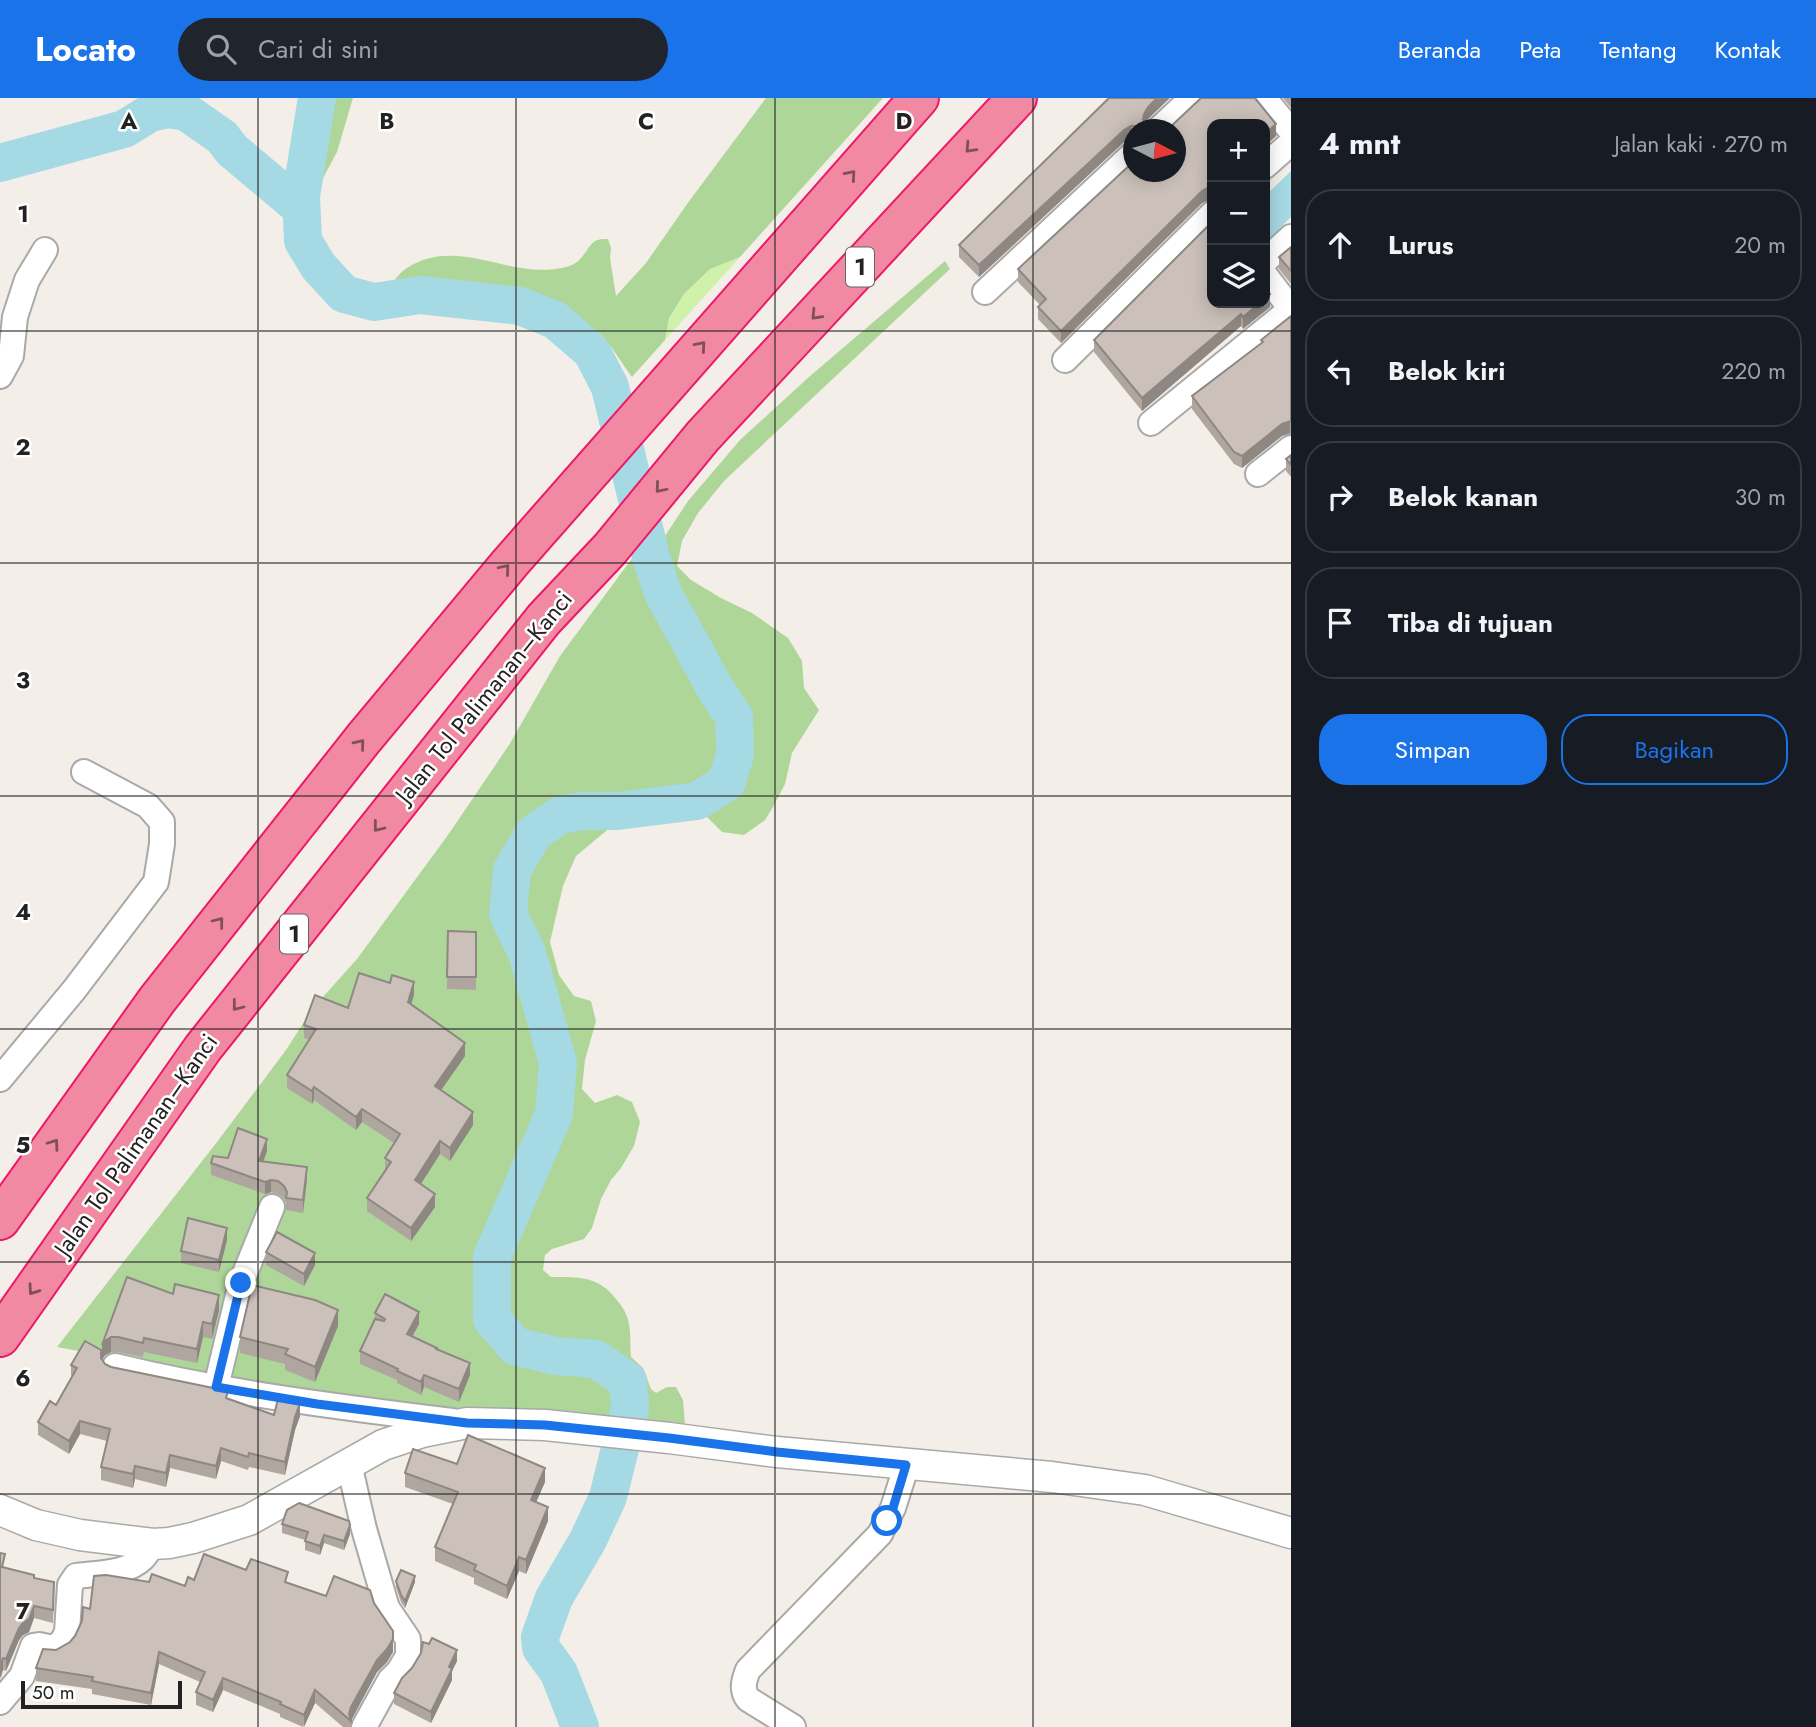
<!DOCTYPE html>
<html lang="id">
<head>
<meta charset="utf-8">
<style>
  body { margin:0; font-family:Jost,sans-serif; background:#20242c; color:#f1f3f6 }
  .controls { position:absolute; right:21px; top:21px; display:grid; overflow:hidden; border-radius:14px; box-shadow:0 4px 18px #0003 }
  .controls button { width:63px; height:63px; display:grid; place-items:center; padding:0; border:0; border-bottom:2px solid #363941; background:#171b24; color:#f1f3f6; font:35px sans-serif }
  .compass { position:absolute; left:1123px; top:21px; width:63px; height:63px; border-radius:50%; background:#171b24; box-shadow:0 4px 18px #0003; rotate:96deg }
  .scale { position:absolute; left:21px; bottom:18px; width:161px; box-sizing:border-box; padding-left:7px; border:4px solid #222; border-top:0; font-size:19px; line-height:24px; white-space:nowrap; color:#222; -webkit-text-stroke:5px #fff; paint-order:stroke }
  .stop { position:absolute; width:21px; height:21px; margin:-16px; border:5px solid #1a73e8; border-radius:50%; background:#fff }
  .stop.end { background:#1a73e8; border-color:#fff; box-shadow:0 2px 7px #0008 }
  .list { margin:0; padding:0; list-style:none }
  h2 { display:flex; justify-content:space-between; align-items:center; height:91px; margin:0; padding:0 28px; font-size:30px }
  h2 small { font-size:23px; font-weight:400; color:#9ea1a6 }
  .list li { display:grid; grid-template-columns:46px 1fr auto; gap:21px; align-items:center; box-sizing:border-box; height:112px; margin:0 14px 14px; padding:0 14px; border:2px solid #363941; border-radius:28px }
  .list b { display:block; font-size:26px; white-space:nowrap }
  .list em { font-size:23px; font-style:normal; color:#9ea1a6 }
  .actions { display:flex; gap:14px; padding:21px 28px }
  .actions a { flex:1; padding:16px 0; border:2px solid #1a73e8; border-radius:28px; text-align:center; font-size:24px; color:#1a73e8 }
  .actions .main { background:#1a73e8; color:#fff }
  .icon { flex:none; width:38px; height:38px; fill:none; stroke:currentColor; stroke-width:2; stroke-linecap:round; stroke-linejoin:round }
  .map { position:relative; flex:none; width:1291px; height:1629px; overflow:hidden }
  header { display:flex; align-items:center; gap:42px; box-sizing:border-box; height:98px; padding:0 35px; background:#1a73e8; color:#fff }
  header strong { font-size:33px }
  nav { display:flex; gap:38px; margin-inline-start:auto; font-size:24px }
  .search { width:490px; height:63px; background:#20242c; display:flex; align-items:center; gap:18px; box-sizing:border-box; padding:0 24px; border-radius:38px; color:#9ea1a6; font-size:26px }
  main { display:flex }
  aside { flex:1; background:#171b24 }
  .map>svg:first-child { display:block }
  .grass { fill:#d0f1aa }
  .forest { fill:#aed699 }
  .water { fill:#a5d9e4 }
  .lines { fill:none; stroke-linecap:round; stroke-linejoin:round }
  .river { stroke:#a5d9e4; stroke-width:38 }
  .minor-casing { stroke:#a9a9a9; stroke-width:28 }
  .tertiary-casing { stroke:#a9a9a9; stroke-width:33 }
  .motorway-casing { stroke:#ee186b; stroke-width:42 }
  .minor { stroke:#fff; stroke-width:24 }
  .tertiary { stroke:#fff; stroke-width:30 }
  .motorway { stroke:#f089a1; stroke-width:38 }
  .wall { fill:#afa6a0 }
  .shaded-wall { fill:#8e8782 }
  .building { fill:#cbc1ba; stroke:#8e8782; stroke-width:2 }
  .oneway { stroke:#7f505b }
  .route { stroke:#1a73e8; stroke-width:9 }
  .grid { fill:none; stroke:#222; stroke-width:2; stroke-opacity:0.55 }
  .labels { text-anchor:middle; stroke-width:5; stroke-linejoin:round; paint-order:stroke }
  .shield { fill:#fff; stroke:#646464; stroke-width:2 }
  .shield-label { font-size:23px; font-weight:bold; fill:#222 }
  .street-label { font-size:24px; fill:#222; stroke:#fff }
  .grid-label { font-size:23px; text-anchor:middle; font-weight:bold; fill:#222; stroke:#fff; stroke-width:5; stroke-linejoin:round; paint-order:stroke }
</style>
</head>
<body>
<header>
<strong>Locato</strong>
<div class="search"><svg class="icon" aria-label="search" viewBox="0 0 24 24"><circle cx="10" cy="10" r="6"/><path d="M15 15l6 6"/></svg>Cari di sini</div>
<nav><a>Beranda</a><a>Peta</a><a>Tentang</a><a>Kontak</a></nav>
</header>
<main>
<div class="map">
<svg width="1291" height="1629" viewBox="0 0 1291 1629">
  <rect width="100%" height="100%" fill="#f3efe8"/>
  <path class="grass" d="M 740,159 L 665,242 L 669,220 L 684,196 L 710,171 Z"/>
  <path class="forest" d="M 332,0 L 353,0 L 337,54 L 321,84 Z
    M 766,0 L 883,0 L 740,159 L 710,171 L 684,196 L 669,220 L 665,242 L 632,279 C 622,266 614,251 603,239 C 599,234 592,230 586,225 C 535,186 451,183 389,189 C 394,183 400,174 407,170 C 455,139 506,178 555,171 C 564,170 574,168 580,161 C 591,150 589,140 608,141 L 611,150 L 610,160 L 616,198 L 646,165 L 687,106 Z
    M 945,163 L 950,171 L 724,383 L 698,415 L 682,443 L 677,468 L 691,482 L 721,500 L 752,515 L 788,540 L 802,563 L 804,590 L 819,612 L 792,655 L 785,686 L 773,709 L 765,722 L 744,737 L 722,734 L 700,712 L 735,690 L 745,657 L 744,616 L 723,585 L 672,491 L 660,456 L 663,441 L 688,403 L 740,342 L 810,278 Z
    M 636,455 L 642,462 L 654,499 L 707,595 L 725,622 L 726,654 L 719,678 L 693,694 L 617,703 L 582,703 L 556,708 L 527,728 L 503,769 L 499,818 L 519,858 L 548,966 L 544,1013 L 482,1157 L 482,1225 L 510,1256 L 553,1267 L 593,1271 L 618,1288 L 620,1309 L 614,1320 L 411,1314 L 57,1249 L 217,1044 L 286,952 L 313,910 L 357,861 L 448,737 L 509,647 L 560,558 Z
    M 583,722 L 618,723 L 576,758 L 563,788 L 550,844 L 559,877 L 574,898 L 591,903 L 596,923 L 585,962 L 582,991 L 595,1005 L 617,997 L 632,1004 L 640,1024 L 634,1048 L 621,1070 L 611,1082 L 601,1101 L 592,1130 L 584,1141 L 552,1151 L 545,1157 L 543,1172 L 551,1179 C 578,1179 599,1178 616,1201 C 622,1208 628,1217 629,1226 C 631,1237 630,1249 631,1259 L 643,1270 L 651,1291 L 656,1295 L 667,1289 L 676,1289 L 683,1302 L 686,1339 L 641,1323 L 637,1277 L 599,1252 L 556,1248 L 520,1239 L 502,1217 L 501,1160 L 563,1018 L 567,964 L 536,852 L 518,814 L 522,775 L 542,742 L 564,726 Z"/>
  <path class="water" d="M 1291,73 L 1291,119 L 1265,145 L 1265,98 Z"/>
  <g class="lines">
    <path class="river" d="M 317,0 L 301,98 L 303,143 L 319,169 L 344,196 L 374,204 L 420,197 L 520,208 L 555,222 L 592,254 L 610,289 L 651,459 L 663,495 L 715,590 L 734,619 L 735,656 L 727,684 L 697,703 L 618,713 L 582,713 L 560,717 L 534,735 L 512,772 L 508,816 L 527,855 L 558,965 L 554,1016 L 492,1159 L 492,1221 L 515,1248 L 555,1258 L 596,1261 L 628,1283 L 630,1310 L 608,1399 L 588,1442 L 554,1500 L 540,1539 L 541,1550 L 559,1575 L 580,1629
      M 0,65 L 124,31 L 150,15 L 168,11 L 186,14 L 222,39 L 232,52 L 301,110"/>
    <g class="minor-casing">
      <path id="minor" d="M 1264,0 L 1291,33
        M 1158,32 L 1192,0
        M 1265,68 L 1291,45
        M 1265,163 L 1291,139
        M 985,194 L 1134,55
        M 1065,262 L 1212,116
        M 0,278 L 11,258 L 15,219 L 27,182 L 45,152
        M 1151,325 L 1291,211 L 1265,177
        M 1258,376 L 1291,350
        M 0,981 L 74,892 L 156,784 L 162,746 L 162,724 L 148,708 L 84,674
        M 115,1268 C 226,1295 339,1309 452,1323
        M 216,1289 L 241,1185 L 272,1109
        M 349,1366 L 364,1431 L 387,1510 L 408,1541 L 408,1558 L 399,1573 L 390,1582 L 364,1629
        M 0,1604 L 22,1578 L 33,1548 L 39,1547 L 53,1550 L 62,1544 L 67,1534 L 70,1487 L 76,1478 C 97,1475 127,1476 143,1460 C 146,1457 149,1451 153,1446
        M 793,1629 L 748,1601 C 741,1592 744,1582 748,1572 L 880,1436 L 893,1410 L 907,1366"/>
    </g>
    <g class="tertiary-casing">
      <path id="tertiary" d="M 0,1412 L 36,1427 L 80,1437 L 153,1446 L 169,1445 L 193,1440 L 249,1422 L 383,1347 L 422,1334 L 467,1325 L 545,1327 L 669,1340 L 777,1354 L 1052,1379 L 1145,1392 L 1291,1435"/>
    </g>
    <g class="motorway-casing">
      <path id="motorway" d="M 0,1122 L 157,902 L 364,640 L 510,465 L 919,0
        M 0,1239 L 203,950 L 544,521 L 610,451 L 703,338 L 1017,0"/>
    </g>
    <use href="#minor" class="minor"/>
    <use href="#tertiary" class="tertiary"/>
    <use href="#motorway" class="motorway"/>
  </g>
  <path class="wall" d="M 1109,0 L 1148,21 L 1145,26 L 1147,29 L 1150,32 L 1133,32 L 1133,41 L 1124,44 L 979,179 L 959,159 L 959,147 Z
    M 1201,0 L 1255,0 L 1276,26 L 1276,38 L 1265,48 L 1265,26 L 1212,26 L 1212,102 L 1209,102 L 1202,105 L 1061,245 L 1038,221 L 1038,209 L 1040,207 L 1018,184 L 1018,171 L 1133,64 L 1133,74 L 1175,74 L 1175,32 L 1167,32 Z
    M 1283,0 L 1291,0 L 1291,10 Z
    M 1291,149 L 1291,186 L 1279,171 L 1279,159 Z
    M 1270,209 L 1243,231 L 1241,228 L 1142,313 L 1094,254 L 1094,242 Z
    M 1291,219 L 1291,336 L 1282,338 L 1242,370 L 1234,366 L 1192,311 L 1192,298 L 1261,245 L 1261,242 Z
    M 1291,357 L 1291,379 L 1286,373 L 1286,361 Z
    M 448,833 L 476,834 L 476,892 L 447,891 Z
    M 414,897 L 411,906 L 465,958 L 441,992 L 473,1027 L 450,1063 L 440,1056 L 421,1086 L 435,1109 L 411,1143 L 367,1113 L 367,1100 L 385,1073 L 385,1060 L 394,1045 L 362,1024 L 356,1032 L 314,1002 L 312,1006 L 287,990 L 287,977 L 310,942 L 304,940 L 304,927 Z
    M 267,1053 L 263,1064 L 307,1081 L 303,1115 L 286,1112 L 286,1105 L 284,1100 L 278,1096 L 271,1094 L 265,1096 L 211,1077 L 211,1065 L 228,1060 Z
    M 227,1142 L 219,1174 L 181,1165 L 181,1153 Z
    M 266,1154 L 315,1167 L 304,1188 L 266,1167 Z
    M 127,1179 L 173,1196 L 219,1212 L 212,1241 L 203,1239 L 197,1265 L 144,1254 L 143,1259 L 118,1254 L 111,1254 L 105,1257 L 102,1261 L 105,1266 L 111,1269 L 228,1301 L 274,1317 L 300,1318 L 295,1332 L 285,1377 L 249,1369 L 248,1372 L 221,1363 L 216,1381 L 170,1370 L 166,1389 L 135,1381 L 133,1390 L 101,1382 L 101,1369 L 107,1343 L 80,1336 L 69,1356 L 38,1337 L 38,1324 L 56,1307 L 71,1280 L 71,1267 L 102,1261 Z
    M 375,1215 L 419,1226 L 412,1239 L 437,1251 L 470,1277 L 459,1304 L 424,1289 L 421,1297 L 397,1285 L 397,1282 L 360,1266 L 360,1253 L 375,1221 Z
    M 338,1228 L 315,1284 L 285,1272 L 285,1266 L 240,1255 L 240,1239 Z
    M 457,1366 L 545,1384 L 536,1404 L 548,1423 L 526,1476 L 519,1473 L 507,1501 L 474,1486 L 474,1480 L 435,1463 L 435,1449 L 453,1406 L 405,1389 L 405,1375 Z
    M 282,1426 L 350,1436 L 344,1452 L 324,1445 L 320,1457 L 305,1452 L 305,1442 L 282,1435 Z
    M 5,1470 L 34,1480 L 54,1497 L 53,1525 L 34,1520 L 29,1534 L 23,1537 L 19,1542 L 6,1573 L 3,1572 L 1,1580 Z
    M 246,1472 L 288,1485 L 393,1554 L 387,1564 L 377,1574 L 351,1622 L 351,1629 L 343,1629 L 315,1605 L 303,1629 L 280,1619 L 280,1616 L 223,1592 L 213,1614 L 196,1607 L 196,1594 L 200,1584 L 159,1566 L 151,1607 L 92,1596 L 92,1591 L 36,1583 L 36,1570 L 56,1552 L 70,1544 L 75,1538 L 90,1511 L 149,1484 L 185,1488 L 194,1482 Z
    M 396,1483 L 415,1484 L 405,1510 L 401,1504 L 396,1489 Z
    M 457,1563 L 452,1573 L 452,1582 L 431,1625 L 394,1606 L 394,1595 Z"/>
  <path class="shaded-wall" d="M 1157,0 L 1170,0 L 1148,21 L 1144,28 L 1144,16 L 1148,9 Z
    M 1276,26 L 1276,38 L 1265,48 L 1265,36 Z
    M 1131,28 L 1131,40 L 1124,44 L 979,179 L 979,167 L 1124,32 Z
    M 1209,89 L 1209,102 L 1202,105 L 1061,245 L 1061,233 L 1202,93 Z
    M 1270,196 L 1270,209 L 1243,231 L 1243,219 L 1260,205 L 1265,205 L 1265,201 Z
    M 1241,216 L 1241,228 L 1142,313 L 1142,300 Z
    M 1290,323 L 1290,335 L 1282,338 L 1242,370 L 1242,358 L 1282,326 Z
    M 414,884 L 414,897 L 408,917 L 408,904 Z
    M 465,945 L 465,958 L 435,1001 L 435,988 Z
    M 314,989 L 314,1002 L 312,1006 L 312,993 Z
    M 362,1011 L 362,1024 L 356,1032 L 356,1019 Z
    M 473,1014 L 473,1027 L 450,1063 L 450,1050 Z
    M 267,1041 L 267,1053 L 259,1076 L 259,1063 Z
    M 440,1043 L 440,1056 L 415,1095 L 415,1082 Z
    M 307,1069 L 307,1081 L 303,1115 L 303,1102 Z
    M 271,1082 L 271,1094 L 265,1096 L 265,1084 Z
    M 435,1096 L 435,1109 L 411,1143 L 411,1130 Z
    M 227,1130 L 227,1142 L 219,1174 L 219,1162 Z
    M 315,1155 L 315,1167 L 304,1188 L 304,1176 Z
    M 219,1197 L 219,1212 L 212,1241 L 212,1226 Z
    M 338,1212 L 338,1228 L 315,1284 L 315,1269 Z
    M 419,1214 L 419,1226 L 407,1248 L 407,1236 Z
    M 203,1224 L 203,1239 L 197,1265 L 197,1251 Z
    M 111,1239 L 111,1254 L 105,1257 L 102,1262 L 102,1247 L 105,1243 Z
    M 470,1265 L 470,1277 L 459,1304 L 459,1291 Z
    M 424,1277 L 424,1289 L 421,1297 L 421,1284 Z
    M 300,1305 L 300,1318 L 295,1332 L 285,1377 L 285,1364 L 295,1319 Z
    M 80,1323 L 80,1336 L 69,1356 L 69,1343 Z
    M 221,1350 L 221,1363 L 216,1381 L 216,1368 Z
    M 170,1357 L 170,1370 L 166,1389 L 166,1375 Z
    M 135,1368 L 135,1381 L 133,1390 L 133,1376 Z
    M 545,1370 L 545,1384 L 531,1416 L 531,1402 Z
    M 548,1409 L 548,1423 L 526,1476 L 526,1462 Z
    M 350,1427 L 350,1436 L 344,1452 L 344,1443 Z
    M 324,1437 L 324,1445 L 320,1457 L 320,1448 Z
    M 519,1459 L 519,1473 L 507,1501 L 507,1488 Z
    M 415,1478 L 415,1484 L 405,1510 L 405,1503 Z
    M 34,1508 L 34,1520 L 29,1534 L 23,1537 L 19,1542 L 6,1573 L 6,1561 L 19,1530 Z
    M 393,1541 L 393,1554 L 387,1564 L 377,1574 L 351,1623 L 349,1616 L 351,1609 L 377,1562 Z
    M 457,1552 L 457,1563 L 452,1573 L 452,1582 L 431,1625 L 431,1614 L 449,1569 Z
    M 159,1554 L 159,1566 L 151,1607 L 151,1595 Z
    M 3,1560 L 3,1572 L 0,1581 L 0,1569 Z
    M 223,1580 L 223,1592 L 213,1614 L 213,1602 Z
    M 315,1592 L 315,1605 L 304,1629 L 304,1617 Z"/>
  <path class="building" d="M 1109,0 L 1157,0 L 1148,9 L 1144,16 L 1143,22 L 1147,29 L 1150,32 L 1143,32 L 1138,28 L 1131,28 L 1124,32 L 979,167 L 959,147 Z
    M 1201,0 L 1255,0 L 1276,26 L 1265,36 L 1265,26 L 1212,26 L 1212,89 L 1209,89 L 1202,93 L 1061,233 L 1038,209 L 1046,201 L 1018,171 L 1133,64 L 1133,74 L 1175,74 L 1175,32 L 1167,32 Z
    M 1212,124 L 1212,205 L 1260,205 L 1243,219 L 1241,216 L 1142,300 L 1094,242 Z
    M 1291,149 L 1291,173 L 1279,159 Z
    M 1265,188 L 1270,196 L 1265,201 Z
    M 1291,218 L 1291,323 L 1282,326 L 1242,358 L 1234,354 L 1192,298 L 1263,244 L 1261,242 Z
    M 1291,357 L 1291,367 L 1286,361 Z
    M 448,833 L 476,834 L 476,879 L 447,879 Z
    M 359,875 L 390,885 L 392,877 L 414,884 L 408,904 L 465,945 L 435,988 L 473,1014 L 450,1050 L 440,1043 L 415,1082 L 435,1096 L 411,1130 L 367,1100 L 391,1064 L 385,1060 L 400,1036 L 362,1011 L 356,1019 L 314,989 L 312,993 L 287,977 L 316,931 L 304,927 L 315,897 L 348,910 Z
    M 238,1030 L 267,1041 L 259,1063 L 307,1069 L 303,1102 L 286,1100 L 287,1094 L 284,1088 L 278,1083 L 271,1082 L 265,1084 L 211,1065 L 213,1058 L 228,1060 Z
    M 188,1120 L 227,1130 L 219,1162 L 181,1153 Z
    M 277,1134 L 315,1155 L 304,1176 L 266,1154 Z
    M 127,1179 L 173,1196 L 175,1186 L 219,1197 L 212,1226 L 203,1224 L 197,1251 L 144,1240 L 143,1245 L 118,1239 L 111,1239 L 105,1243 L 102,1247 Z
    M 252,1187 L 315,1202 L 338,1212 L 315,1269 L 285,1256 L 288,1251 L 240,1239 Z
    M 385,1196 L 419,1214 L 407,1236 L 437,1250 L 436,1251 L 470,1265 L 459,1291 L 424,1277 L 421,1284 L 397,1273 L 398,1271 L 360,1253 L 375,1221 L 384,1223 L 385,1221 L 375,1215 Z
    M 85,1243 L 101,1252 L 101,1260 L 105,1266 L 111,1269 L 228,1293 L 226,1300 L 274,1317 L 278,1301 L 300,1305 L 295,1319 L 285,1364 L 249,1355 L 248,1359 L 221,1350 L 216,1368 L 170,1357 L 166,1375 L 135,1368 L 133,1376 L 101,1369 L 110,1331 L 80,1323 L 69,1343 L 38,1324 L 50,1303 L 56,1307 L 77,1270 L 71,1267 Z
    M 468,1337 L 545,1370 L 531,1402 L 548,1409 L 526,1462 L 519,1459 L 507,1488 L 474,1472 L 476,1467 L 435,1449 L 458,1394 L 405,1375 L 413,1351 L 457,1366 Z
    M 299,1405 L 349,1423 L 350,1427 L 344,1443 L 324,1437 L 320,1448 L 305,1443 L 308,1434 L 282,1426 L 287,1412 Z
    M 0,1455 L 5,1456 L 2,1469 L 34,1477 L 34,1480 L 54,1484 L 53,1512 L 34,1508 L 29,1521 L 23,1525 L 19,1530 L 6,1561 L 3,1560 L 0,1569 Z
    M 204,1456 L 246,1472 L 251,1461 L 288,1474 L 285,1484 L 326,1498 L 334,1478 L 370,1492 L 374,1505 L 393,1533 L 393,1541 L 387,1551 L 377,1562 L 351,1609 L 349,1616 L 351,1623 L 315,1592 L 304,1617 L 280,1606 L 281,1604 L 223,1580 L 213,1602 L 196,1594 L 205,1574 L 159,1554 L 151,1595 L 92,1583 L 93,1579 L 36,1570 L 43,1551 L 56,1552 L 70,1544 L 75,1538 L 82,1523 L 83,1509 L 90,1511 L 94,1478 L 106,1477 L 149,1484 L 152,1476 L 185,1488 L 188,1479 L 194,1482 Z
    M 401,1472 L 415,1478 L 405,1503 L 401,1497 L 396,1483 Z
    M 432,1540 L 457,1552 L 449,1569 L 452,1571 L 431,1614 L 394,1595 L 402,1580 L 412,1570 L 421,1555 L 423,1544 L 429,1546 Z"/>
  <defs><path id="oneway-chevron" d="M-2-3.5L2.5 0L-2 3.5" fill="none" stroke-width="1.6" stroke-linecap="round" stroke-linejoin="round" transform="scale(1.75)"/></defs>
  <g class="oneway">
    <use href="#oneway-chevron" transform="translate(970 50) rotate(133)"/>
    <use href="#oneway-chevron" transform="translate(851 77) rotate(-49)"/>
    <use href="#oneway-chevron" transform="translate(816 217) rotate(133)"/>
    <use href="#oneway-chevron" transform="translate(701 248) rotate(-49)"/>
    <use href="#oneway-chevron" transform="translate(660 390) rotate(130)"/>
    <use href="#oneway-chevron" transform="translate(505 471) rotate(-50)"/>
    <use href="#oneway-chevron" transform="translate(360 646) rotate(-51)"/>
    <use href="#oneway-chevron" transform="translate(378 729) rotate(128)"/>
    <use href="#oneway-chevron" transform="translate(219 824) rotate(-52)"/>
    <use href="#oneway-chevron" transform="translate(237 908) rotate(128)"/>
    <use href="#oneway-chevron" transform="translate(54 1046) rotate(-54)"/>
    <use href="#oneway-chevron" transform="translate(33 1192) rotate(125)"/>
  </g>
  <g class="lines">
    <path class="route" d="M 241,1185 L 216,1289 L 317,1306 L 467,1325 L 545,1327 L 669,1340 L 777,1354 L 906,1367 L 893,1410 L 887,1423"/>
  </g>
  <path class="grid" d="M 258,0 L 258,1629M 516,0 L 516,1629M 775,0 L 775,1629M 1033,0 L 1033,1629M 0,233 L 1291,233M 0,465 L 1291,465M 0,698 L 1291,698M 0,931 L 1291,931M 0,1164 L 1291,1164M 0,1396 L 1291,1396"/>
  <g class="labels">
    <g class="shield">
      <rect x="846" y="149.5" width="28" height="39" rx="5"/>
      <rect x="280" y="816.5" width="28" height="39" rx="5"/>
    </g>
    <g class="shield-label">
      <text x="860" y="177">1</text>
      <text x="294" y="844">1</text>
    </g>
    <g class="street-label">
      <text transform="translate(484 599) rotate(-51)" y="8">Jalan Tol Palimanan–Kanci</text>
      <text transform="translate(136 1047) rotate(-55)" y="8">Jalan Tol Palimanan–Kanci</text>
    </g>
  </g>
  <g class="grid-label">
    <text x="129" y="31">A</text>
    <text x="387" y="31">B</text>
    <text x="646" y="31">C</text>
    <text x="904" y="31">D</text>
    <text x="23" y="124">1</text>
    <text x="23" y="357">2</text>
    <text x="23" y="590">3</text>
    <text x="23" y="822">4</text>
    <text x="23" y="1055">5</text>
    <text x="23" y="1288">6</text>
    <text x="23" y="1521">7</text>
  </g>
</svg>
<div class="controls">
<button>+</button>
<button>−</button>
<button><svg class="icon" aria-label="layers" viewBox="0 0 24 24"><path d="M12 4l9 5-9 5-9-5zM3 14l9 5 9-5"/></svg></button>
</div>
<svg class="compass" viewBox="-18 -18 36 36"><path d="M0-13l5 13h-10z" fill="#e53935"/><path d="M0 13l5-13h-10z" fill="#9ea1a6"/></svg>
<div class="scale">50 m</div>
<div class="stop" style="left:887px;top:1423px"></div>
<div class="stop end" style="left:241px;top:1185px"></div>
</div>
<aside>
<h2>4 mnt<small>Jalan kaki · 270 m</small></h2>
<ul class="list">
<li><svg class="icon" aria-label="ahead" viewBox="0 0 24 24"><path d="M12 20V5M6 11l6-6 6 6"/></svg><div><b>Lurus</b></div><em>20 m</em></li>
<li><svg class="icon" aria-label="left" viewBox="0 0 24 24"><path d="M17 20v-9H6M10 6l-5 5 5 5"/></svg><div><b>Belok kiri</b></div><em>220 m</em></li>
<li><svg class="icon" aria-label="right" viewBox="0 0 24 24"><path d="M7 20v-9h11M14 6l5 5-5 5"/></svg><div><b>Belok kanan</b></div><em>30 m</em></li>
<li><svg class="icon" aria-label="arrive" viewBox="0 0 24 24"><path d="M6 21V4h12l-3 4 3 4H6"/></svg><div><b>Tiba di tujuan</b></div></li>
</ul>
<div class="actions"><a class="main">Simpan</a><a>Bagikan</a></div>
</aside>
</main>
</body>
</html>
